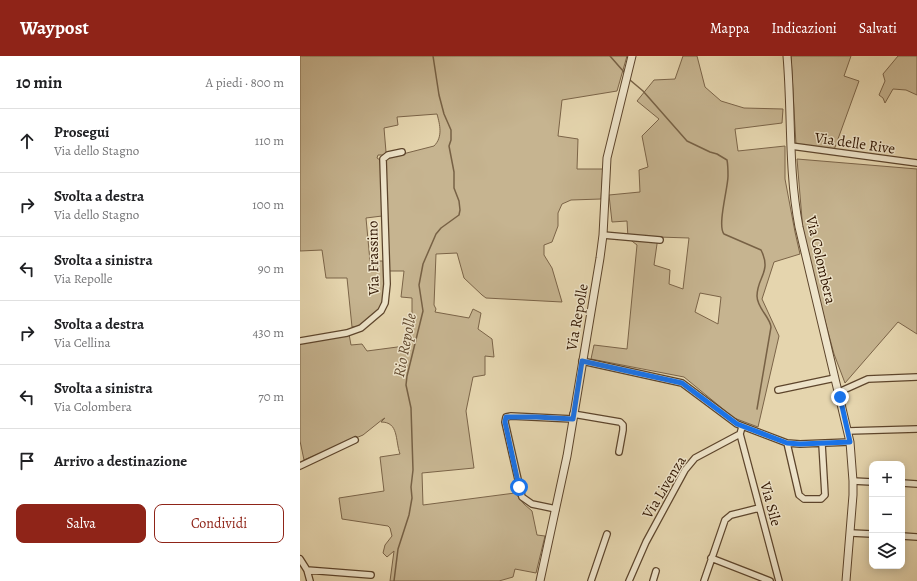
<!DOCTYPE html>
<html lang="it">
<head>
<meta charset="utf-8">
<style>
  body { margin:0; font-family:Alegreya,serif; background:#f6f6f6; color:#202124 }
  .controls { position:absolute; right:12px; bottom:12px; display:grid; overflow:hidden; border-radius:8px; box-shadow:0 2px 10px #0003 }
  .controls button { width:36px; height:36px; display:grid; place-items:center; padding:0; border:0; border-bottom:1px solid #e0e0e0; background:#fff; color:#202124; font:20px sans-serif }
  .stop { position:absolute; width:12px; height:12px; margin:-9px; border:3px solid #1a73e8; border-radius:50%; background:#fff }
  .stop.end { background:#1a73e8; border-color:#fff; box-shadow:0 1px 4px #0008 }
  .list { margin:0; padding:0; list-style:none }
  h2 { display:flex; justify-content:space-between; align-items:center; height:52px; margin:0; padding:0 16px; font-size:17px }
  h2 small { font-size:13px; font-weight:400; color:#757577 }
  .list li { display:grid; grid-template-columns:26px 1fr auto; gap:12px; align-items:center; box-sizing:border-box; height:64px; padding:0 16px; border-top:1px solid #e0e0e0 }
  .list b { display:block; font-size:15px; white-space:nowrap }
  .list p { margin:0; font-size:13px; white-space:nowrap; color:#757577 }
  .list em { font-size:13px; font-style:normal; color:#757577 }
  .actions { display:flex; gap:8px; padding:12px 16px }
  .actions a { flex:1; padding:9px 0; border:1px solid #8f2418; border-radius:8px; text-align:center; font-size:14px; color:#8f2418 }
  .actions .main { background:#8f2418; color:#fff }
  .icon { flex:none; width:22px; height:22px; fill:none; stroke:currentColor; stroke-width:2; stroke-linecap:round; stroke-linejoin:round }
  .map { position:relative; flex:none; width:617px; height:525px; overflow:hidden }
  header { display:flex; align-items:center; gap:24px; box-sizing:border-box; height:56px; padding:0 20px; background:#8f2418; color:#fff }
  header strong { font-size:19px }
  nav { display:flex; gap:22px; margin-inline-start:auto; font-size:14px }
  main { display:flex }
  aside { flex:1; background:#fff }
  .map>svg:first-child { display:block }
  .green { fill:#c6b490; stroke:#7b6448; fill-rule:evenodd }
  .lines { fill:none; stroke-linecap:round; stroke-linejoin:round }
  .stream { stroke:#776145; stroke-width:1.5 }
  .minor-casing { stroke:#5d452c; stroke-width:8 }
  .tertiary-casing { stroke:#5d452c; stroke-width:9 }
  .minor { stroke:#eee4ca; stroke-width:5.5 }
  .tertiary { stroke:#eee4ca; stroke-width:7 }
  .route { stroke:#1a73e8; stroke-width:5 }
  .labels { text-anchor:middle; stroke-width:3; stroke-linejoin:round; paint-order:stroke }
  .street-label { font-size:15px; fill:#301500; stroke:#eee4ca }
  .water-label { font-size:16px; font-style:italic; fill:#60482e; stroke:#eee4ca }
</style>
</head>
<body>
<header>
<strong>Waypost</strong>
<nav><a>Mappa</a><a>Indicazioni</a><a>Salvati</a></nav>
</header>
<main>
<aside>
<h2>10 min<small>A piedi · 800 m</small></h2>
<ul class="list">
<li><svg class="icon" aria-label="ahead" viewBox="0 0 24 24"><path d="M12 20V5M6 11l6-6 6 6"/></svg><div><b>Prosegui</b><p>Via dello Stagno</p></div><em>110 m</em></li>
<li><svg class="icon" aria-label="right" viewBox="0 0 24 24"><path d="M7 20v-9h11M14 6l5 5-5 5"/></svg><div><b>Svolta a destra</b><p>Via dello Stagno</p></div><em>100 m</em></li>
<li><svg class="icon" aria-label="left" viewBox="0 0 24 24"><path d="M17 20v-9H6M10 6l-5 5 5 5"/></svg><div><b>Svolta a sinistra</b><p>Via Repolle</p></div><em>90 m</em></li>
<li><svg class="icon" aria-label="right" viewBox="0 0 24 24"><path d="M7 20v-9h11M14 6l5 5-5 5"/></svg><div><b>Svolta a destra</b><p>Via Cellina</p></div><em>430 m</em></li>
<li><svg class="icon" aria-label="left" viewBox="0 0 24 24"><path d="M17 20v-9H6M10 6l-5 5 5 5"/></svg><div><b>Svolta a sinistra</b><p>Via Colombera</p></div><em>70 m</em></li>
<li><svg class="icon" aria-label="arrive" viewBox="0 0 24 24"><path d="M6 21V4h12l-3 4 3 4H6"/></svg><div><b>Arrivo a destinazione</b></div></li>
</ul>
<div class="actions"><a class="main">Salva</a><a>Condividi</a></div>
</aside>
<div class="map">
<svg width="617" height="525" viewBox="0 0 617 525">
  <rect width="100%" height="100%" fill="#e5d5ae"/>
  <filter id="stains"><feTurbulence type="fractalNoise" baseFrequency=".005" numOctaves="4"/><feColorMatrix values="0 0 0 0 .2 0 0 0 0 .09 0 0 0 0 .02 0 0 0 .5 -.17"/></filter>
  <radialGradient id="worn" r=".72"><stop offset=".6" stop-color="#630" stop-opacity="0"/><stop offset="1" stop-color="#630" stop-opacity=".3"/></radialGradient>
  <path class="green" d="M 0,0 L 327,0 L 317,35 L 262,44 L 258,80 L 278,83 L 277,113 L 303,113 L 301,143 L 271,144 L 262,148 L 258,157 L 258,170 L 252,186 L 244,189 L 244,199 L 252,212 L 262,246 L 186,242 L 182,239 L 164,222 L 157,197 L 136,198 L 134,249 L 136,253 L 135,256 L 169,262 L 173,253 L 181,257 L 178,273 L 192,283 L 194,301 L 185,300 L 185,319 L 173,321 L 166,355 L 174,412 L 122,417 L 123,449 L 215,437 L 224,448 L 232,455 L 237,479 L 245,480 L 236,517 L 215,513 L 213,521 L 199,525 L 90,525 L 94,495 L 87,501 L 83,497 L 85,489 L 92,480 L 90,472 L 88,470 L 42,463 L 39,442 L 84,435 L 80,401 L 100,398 C 95,384 99,366 81,366 L 85,362 L 83,363 L 63,379 L 4,404 L 0,385 L 0,288 L 49,278 L 51,289 L 62,288 L 67,295 L 105,290 L 108,287 L 111,275 L 109,270 L 112,258 L 112,242 L 101,241 L 104,215 L 89,215 L 86,104 L 91,101 L 134,90 C 143,81 140,69 137,58 L 97,61 L 98,69 L 84,72 L 86,96 L 83,99 L 78,99 L 77,102 L 80,104 L 81,108 L 82,160 L 66,162 L 70,205 L 83,205 L 84,240 L 80,253 L 61,270 L 52,271 L 47,222 L 26,222 L 22,194 L 0,195 Z
    M 383,0 L 397,0 L 405,31 L 421,45 L 444,52 L 483,53 L 482,67 L 435,73 L 438,95 L 485,90 L 485,123 L 495,176 L 500,198 L 474,206 L 462,243 L 479,280 L 458,371 L 434,362 L 384,321 L 291,303 L 294,289 L 327,293 L 337,189 L 328,182 L 327,165 L 312,166 L 309,139 L 340,136 L 339,114 L 348,111 L 342,80 L 359,63 L 337,45 L 354,24 L 375,23 ZM 358,181 L 389,182 L 383,233 L 369,228 L 370,214 L 354,209 ZM 400,237 L 421,241 L 418,268 L 395,256 Z
    M 491,0 L 551,0 L 544,20 L 559,25 L 534,94 L 496,89 Z
    M 598,0 L 617,0 L 617,39 L 606,34 L 593,33 L 585,47 L 583,42 L 579,39 L 585,25 L 583,18 Z
    M 497,103 L 617,113 L 617,278 L 598,266 L 545,327 L 534,298 L 504,187 Z"/>
  <g class="lines">
    <path class="stream" d="M 310,0 L 324,16
      M 330,24 L 343,35 L 387,85 L 410,96 L 417,98 L 427,104 C 428,109 428,114 428,120 C 428,132 417,170 424,178 L 461,194 C 472,216 457,221 457,240 C 457,252 470,261 471,271 L 457,353
      M 94,525 L 98,493 L 109,459 L 112,442 L 111,431 L 113,414 L 111,352 L 106,329 L 107,320 L 123,255 L 119,229 L 123,208 L 136,178 L 141,172 L 159,159 L 160,154 L 159,145 L 154,132 L 154,116 L 149,90 L 151,84 L 151,74 L 144,58 L 139,39 L 133,0"/>
    <g class="minor-casing">
      <path id="minor" d="M 491,90 L 617,107
        M 303,179 L 360,184
        M 0,285 L 47,277 L 61,272 L 81,255 L 85,247 L 87,228 L 83,103 L 88,99 L 102,96
        M 282,305 L 382,327 L 437,368 L 487,387 L 500,388 L 550,386
        M 478,334 L 535,322
        M 539,336 L 568,323 L 617,321
        M 273,358 L 320,366 L 323,369 L 323,374 L 319,396
        M 548,375 L 617,373
        M 440,378 L 479,525
        M 487,387 L 499,439 L 504,443 L 521,443 L 525,439 L 522,388
        M 0,410 L 55,384
        M 553,425 L 572,426
        M 602,427 L 617,428
        M 256,453 L 232,448 L 222,441 L 205,366 L 206,361 L 211,360 L 273,363
        M 551,477 L 572,478
        M 602,480 L 617,481
        M 411,502 L 470,525
        M 0,503 L 7,514 L 10,525
        M 7,514 L 71,519
        M 291,525 L 307,478
        M 329,525 L 346,486 L 385,414 L 395,402 L 440,378 L 442,371
        M 353,525 L 356,515
        M 404,525 L 425,464 L 431,459 L 459,452"/>
    </g>
    <g class="tertiary-casing">
      <path id="tertiary" d="M 487,0 C 492,57 488,114 499,171 L 550,386 L 553,425 L 553,439 L 546,525
        M 240,525 L 267,400 L 300,202 L 303,179 L 307,102 L 332,0"/>
    </g>
    <use href="#minor" class="minor"/>
    <use href="#tertiary" class="tertiary"/>
  </g>
  <g class="lines">
    <path class="route" d="M 219,431 L 205,366 L 206,361 L 236,361 L 273,363 L 282,305 L 382,327 L 437,368 L 487,387 L 500,388 L 550,386 L 540,341"/>
  </g>
  <g class="labels">
    <g class="street-label">
      <text transform="translate(555 87) rotate(8)" y="5">Via delle Rive</text>
      <text transform="translate(73 202) rotate(-91)" y="5">Via Frassino</text>
      <text transform="translate(521 204) rotate(77)" y="5">Via Colombera</text>
      <text transform="translate(277 261) rotate(-80)" y="5">Via Repolle</text>
      <text transform="translate(364 431) rotate(-59)" y="5">Via Livenza</text>
      <text transform="translate(471 448) rotate(75)" y="5">Via Sile</text>
    </g>
    <g class="water-label">
      <text transform="translate(104 289) rotate(-79)" y="6">Rio Repolle</text>
    </g>
  </g>
  <rect width="100%" height="100%" filter="url(#stains)"/>
  <rect width="100%" height="100%" fill="url(#worn)"/>
</svg>
<div class="controls">
<button>+</button>
<button>−</button>
<button><svg class="icon" aria-label="layers" viewBox="0 0 24 24"><path d="M12 4l9 5-9 5-9-5zM3 14l9 5 9-5"/></svg></button>
</div>
<div class="stop" style="left:219px;top:431px"></div>
<div class="stop end" style="left:540px;top:341px"></div>
</div>
</main>
</body>
</html>
